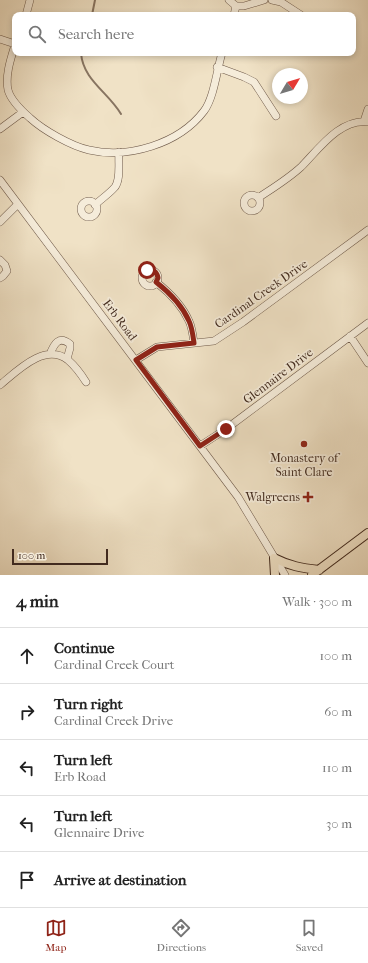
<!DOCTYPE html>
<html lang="en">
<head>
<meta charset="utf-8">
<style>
  body { margin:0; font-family:"IM FELL French Canon",serif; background:#f6f6f6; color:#222 }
  .compass { position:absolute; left:272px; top:68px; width:36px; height:36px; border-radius:50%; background:#fff; box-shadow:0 2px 6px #0003; rotate:52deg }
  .scale { position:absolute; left:12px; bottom:10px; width:96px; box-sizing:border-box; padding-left:4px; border:2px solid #422b1f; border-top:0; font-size:11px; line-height:14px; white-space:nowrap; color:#422b1f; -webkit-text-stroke:3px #f5ecda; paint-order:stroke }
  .stop { position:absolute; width:12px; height:12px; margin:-9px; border:3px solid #8f2418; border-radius:50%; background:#fff }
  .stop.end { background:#8f2418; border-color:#fff; box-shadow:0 1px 4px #0008 }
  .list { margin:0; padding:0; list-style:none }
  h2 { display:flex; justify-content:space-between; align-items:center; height:52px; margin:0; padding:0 16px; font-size:17px }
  h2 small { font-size:13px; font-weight:400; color:#767676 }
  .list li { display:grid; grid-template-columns:26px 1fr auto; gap:12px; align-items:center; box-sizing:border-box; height:56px; padding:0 16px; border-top:1px solid #e0e0e0 }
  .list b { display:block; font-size:15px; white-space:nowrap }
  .list p { margin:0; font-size:13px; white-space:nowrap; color:#767676 }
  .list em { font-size:13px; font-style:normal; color:#767676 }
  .icon { flex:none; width:22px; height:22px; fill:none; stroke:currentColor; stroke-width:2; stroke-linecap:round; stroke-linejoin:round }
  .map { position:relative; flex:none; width:368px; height:575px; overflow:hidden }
  .search { position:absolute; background:#fff; box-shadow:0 2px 6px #0003; left:12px; right:12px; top:12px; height:44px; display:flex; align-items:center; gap:10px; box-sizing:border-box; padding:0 14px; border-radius:8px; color:#767676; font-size:15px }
  .sheet { height:332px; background:#fff }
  nav { display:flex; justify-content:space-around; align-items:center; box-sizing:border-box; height:56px; border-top:1px solid #e0e0e0; background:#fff; font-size:11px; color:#767676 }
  nav a { display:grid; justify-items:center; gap:2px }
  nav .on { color:#8f2418 }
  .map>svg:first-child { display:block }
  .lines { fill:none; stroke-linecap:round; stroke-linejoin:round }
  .stream { stroke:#877461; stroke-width:2 }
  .minor-casing { stroke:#6e5949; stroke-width:8 }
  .major-casing { stroke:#422b1f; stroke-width:10 }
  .minor { stroke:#f5ecda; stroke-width:7 }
  .major { stroke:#f0e2c6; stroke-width:8 }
  .route { stroke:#8f2418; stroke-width:5 }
  .poi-dot { fill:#8f2418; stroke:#f5ecda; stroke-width:1.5 }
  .labels { text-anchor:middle; stroke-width:3.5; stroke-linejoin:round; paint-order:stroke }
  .street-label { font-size:12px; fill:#422b1f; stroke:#f5ecda }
  .poi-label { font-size:12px; fill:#422b1f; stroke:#f5ecda }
</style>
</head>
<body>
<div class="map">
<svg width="368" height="575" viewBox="0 0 368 575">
  <rect width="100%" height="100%" fill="#f0e2c6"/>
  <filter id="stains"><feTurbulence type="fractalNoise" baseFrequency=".005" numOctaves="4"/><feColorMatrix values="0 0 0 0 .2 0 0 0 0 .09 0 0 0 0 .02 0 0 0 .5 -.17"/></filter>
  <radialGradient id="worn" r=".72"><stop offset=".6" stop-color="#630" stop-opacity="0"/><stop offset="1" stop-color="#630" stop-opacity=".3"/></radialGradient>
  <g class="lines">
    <path class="stream" d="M 92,15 L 95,0
      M 81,53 C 83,80 108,92 121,114"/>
    <g class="minor-casing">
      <path id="minor" d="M 229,0 L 236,6
        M 272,0 L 281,2 L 301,15
        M 236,6 L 244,6 L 264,0
        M 26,15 L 30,0
        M 234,15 L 236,6
        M 0,39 L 15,44
        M 15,45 C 11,58 5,75 8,90 C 11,101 22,111 30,118 C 43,130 71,146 89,150 C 128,159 179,144 204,111 C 214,98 217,69 222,53
        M 217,67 L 244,77 L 254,82 L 276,116
        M 364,121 L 368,109
        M 0,129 L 23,112
        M 0,180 L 238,497 L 285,575
        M244 203a8 8 0 1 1 16 0a8 8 0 1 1-16 0Z
        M 258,198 C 273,188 288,179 301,167 C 318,150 340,118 368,122
        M81 209a8 8 0 1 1 16 0a8 8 0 1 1-16 0Z
        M 95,205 C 101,199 109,194 115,187 C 121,179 118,163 119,152
        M 0,222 L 18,204
        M 0,260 L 5,265 L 7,271 L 3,276 L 0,278
        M142 278a8 8 0 1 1 16 0a8 8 0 1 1-16 0Z
        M 156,282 C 170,293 182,305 189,321 C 192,327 193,336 194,343
        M 350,336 L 368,363
        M 50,354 C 54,344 59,335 70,344 L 70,348 L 67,359
        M 136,360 L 157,347 L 214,341 L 243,322 L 368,230
        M 0,385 C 17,371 45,342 68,360 C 75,366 81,374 86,382
        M 200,446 L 226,429 L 368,323"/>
    </g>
    <g class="major-casing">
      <path id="major" d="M 275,575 L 274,558 C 290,566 301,568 319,570
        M 312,575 L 368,533"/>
    </g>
    <use href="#minor" class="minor"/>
    <use href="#major" class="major"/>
  </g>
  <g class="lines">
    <path class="route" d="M 147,270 C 153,269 157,272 158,278 L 156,282 C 170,293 182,305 189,321 C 192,327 193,336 194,343 L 157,347 L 136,360 L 200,446 L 226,429"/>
  </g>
  <g class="poi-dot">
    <circle cx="304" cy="444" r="4"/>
    <path d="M306 491h4v4h4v4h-4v4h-4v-4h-4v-4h4z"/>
  </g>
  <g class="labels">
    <g class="street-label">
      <text transform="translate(261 294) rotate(-35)" y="4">Cardinal Creek Drive</text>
      <text transform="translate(120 320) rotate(53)" y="4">Erb Road</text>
      <text transform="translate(278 376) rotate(-37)" y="4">Glennaire Drive</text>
    </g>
    <g class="poi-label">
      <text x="304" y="462">Monastery of<tspan x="304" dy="14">Saint Clare</tspan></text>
      <text x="300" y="501" text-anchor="end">Walgreens</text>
    </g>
  </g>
  <rect width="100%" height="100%" filter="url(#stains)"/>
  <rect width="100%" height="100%" fill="url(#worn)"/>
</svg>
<svg class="compass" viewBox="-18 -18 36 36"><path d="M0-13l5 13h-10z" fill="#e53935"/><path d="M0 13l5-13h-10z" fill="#767676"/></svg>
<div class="scale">100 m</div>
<div class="stop" style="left:147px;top:270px"></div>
<div class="stop end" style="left:226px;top:429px"></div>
<div class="search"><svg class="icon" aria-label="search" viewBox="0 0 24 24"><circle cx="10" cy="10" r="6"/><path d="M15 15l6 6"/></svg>Search here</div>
</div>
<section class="sheet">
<h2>4 min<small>Walk · 300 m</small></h2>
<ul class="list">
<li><svg class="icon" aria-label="ahead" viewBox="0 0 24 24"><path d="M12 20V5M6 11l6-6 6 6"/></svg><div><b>Continue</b><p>Cardinal Creek Court</p></div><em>100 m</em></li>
<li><svg class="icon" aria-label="right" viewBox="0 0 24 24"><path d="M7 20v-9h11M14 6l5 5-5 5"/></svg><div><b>Turn right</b><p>Cardinal Creek Drive</p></div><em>60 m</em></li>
<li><svg class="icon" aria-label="left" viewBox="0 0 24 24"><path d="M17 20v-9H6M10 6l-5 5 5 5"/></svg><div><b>Turn left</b><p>Erb Road</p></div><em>110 m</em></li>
<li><svg class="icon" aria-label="left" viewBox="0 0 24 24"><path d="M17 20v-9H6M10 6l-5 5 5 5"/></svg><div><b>Turn left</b><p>Glennaire Drive</p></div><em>30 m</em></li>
<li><svg class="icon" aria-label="arrive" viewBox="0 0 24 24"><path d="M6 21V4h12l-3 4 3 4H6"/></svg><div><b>Arrive at destination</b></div></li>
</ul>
</section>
<nav>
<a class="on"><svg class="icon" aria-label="map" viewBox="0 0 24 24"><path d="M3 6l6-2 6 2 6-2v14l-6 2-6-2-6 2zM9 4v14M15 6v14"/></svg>Map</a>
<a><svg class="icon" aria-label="directions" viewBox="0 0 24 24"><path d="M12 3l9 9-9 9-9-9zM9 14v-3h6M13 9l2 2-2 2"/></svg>Directions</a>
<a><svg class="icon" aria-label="saved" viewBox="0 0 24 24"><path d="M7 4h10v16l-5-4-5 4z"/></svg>Saved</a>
</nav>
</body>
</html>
